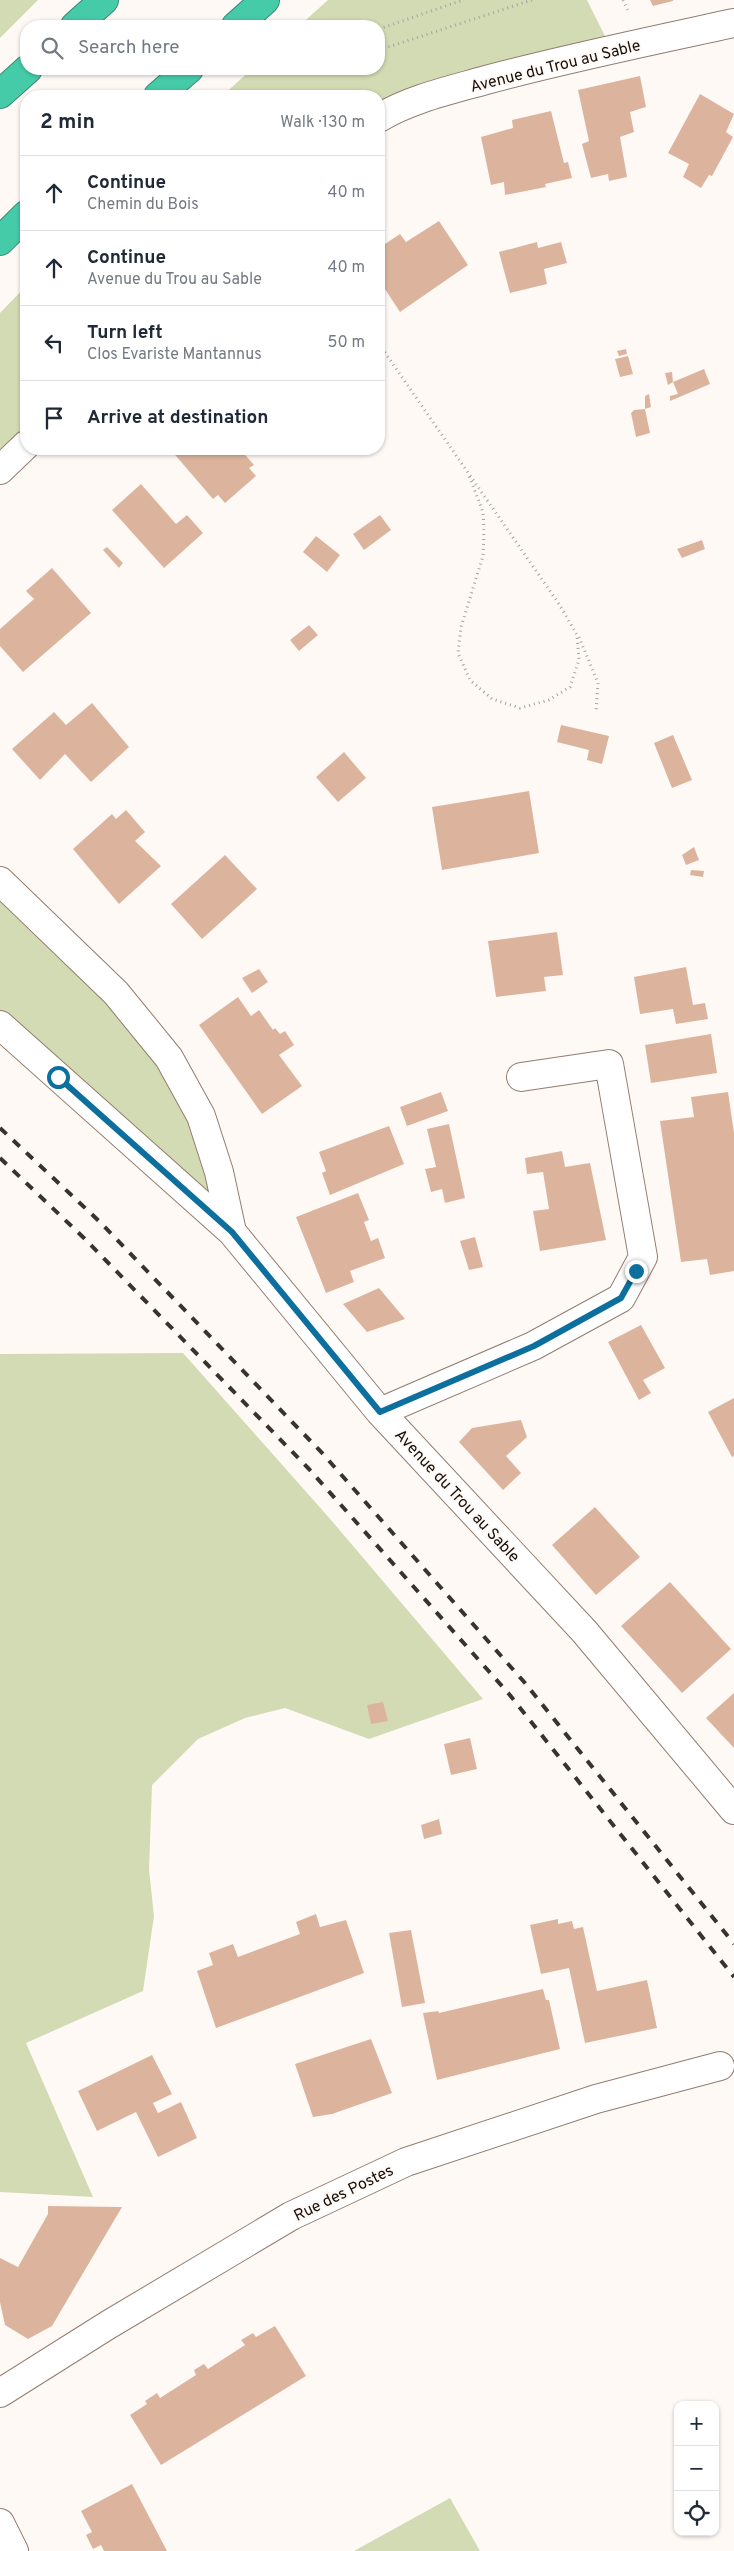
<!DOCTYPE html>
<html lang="en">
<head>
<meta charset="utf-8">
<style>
  body { margin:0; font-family:Overpass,sans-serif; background:#f2f2f3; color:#1f2937 }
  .controls { position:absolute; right:15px; bottom:15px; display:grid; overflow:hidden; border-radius:10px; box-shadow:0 1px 4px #0004 }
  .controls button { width:45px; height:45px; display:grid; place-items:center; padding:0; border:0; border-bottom:1px solid #e0e1e3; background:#fff; color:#1f2937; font:25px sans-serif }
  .stop { position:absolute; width:15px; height:15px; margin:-11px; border:4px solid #0d6f9d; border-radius:50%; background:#fff }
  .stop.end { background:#0d6f9d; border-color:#fff; box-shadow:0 1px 5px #0008 }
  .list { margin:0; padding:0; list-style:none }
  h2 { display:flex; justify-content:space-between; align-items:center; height:65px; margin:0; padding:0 20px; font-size:21px }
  h2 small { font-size:16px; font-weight:400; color:#747a83 }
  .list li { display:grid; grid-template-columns:32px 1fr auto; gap:15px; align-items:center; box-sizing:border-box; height:75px; padding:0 20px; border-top:1px solid #e0e1e3 }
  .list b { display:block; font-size:19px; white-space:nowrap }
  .list p { margin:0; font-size:16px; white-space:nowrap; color:#747a83 }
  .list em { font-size:16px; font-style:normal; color:#747a83 }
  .icon { flex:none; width:28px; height:28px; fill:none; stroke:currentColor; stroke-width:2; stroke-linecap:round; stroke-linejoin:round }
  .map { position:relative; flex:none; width:734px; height:2551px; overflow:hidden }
  .search { position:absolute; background:#fff; box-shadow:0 1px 4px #0004; left:20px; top:20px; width:365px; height:55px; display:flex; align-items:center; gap:12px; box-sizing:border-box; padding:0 18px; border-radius:20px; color:#747a83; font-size:19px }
  .panel { position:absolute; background:#fff; box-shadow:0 1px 4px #0004; left:20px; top:90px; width:365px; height:365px; border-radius:20px }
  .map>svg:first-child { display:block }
  .green { fill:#d2dbb3 }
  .building { fill:#dcb49e }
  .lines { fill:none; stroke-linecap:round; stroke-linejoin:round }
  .minor-casing { stroke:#937c6f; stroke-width:30 }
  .highway-casing { stroke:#368971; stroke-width:30 }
  .path { stroke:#a8a19e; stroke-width:3; stroke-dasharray:1 4; stroke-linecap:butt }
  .minor { stroke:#fff; stroke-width:28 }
  .highway { stroke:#46cba9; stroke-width:28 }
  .rail { stroke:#3a322d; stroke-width:4; stroke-dasharray:9 9; stroke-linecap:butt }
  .route { stroke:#0d6f9d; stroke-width:6 }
  .labels { text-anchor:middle; stroke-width:4; stroke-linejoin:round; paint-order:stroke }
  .street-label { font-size:16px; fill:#170f0a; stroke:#fff9f6 }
</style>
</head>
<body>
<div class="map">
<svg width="734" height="2551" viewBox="0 0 734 2551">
  <rect width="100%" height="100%" fill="#fff9f6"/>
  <path class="green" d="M 0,0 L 38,0 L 0,38 Z
    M 328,0 L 587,0 L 612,50 L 379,118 L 379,96 L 222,96 L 252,69 L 379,69 L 379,26 L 299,26 Z
    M 26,286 L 26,445 L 0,470 L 0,313 Z
    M 0,881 L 169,1058 L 232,1232 L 0,1025 Z
    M 183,1353 L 331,1520 L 483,1699 L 369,1739 L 285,1708 L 245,1718 L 198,1739 L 152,1785 L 149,1870 L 154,1916 L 143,1991 L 26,2043 L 93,2197 L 0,2192 L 0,1354 Z
    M 450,2498 L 480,2551 L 354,2551 Z"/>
  <path class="building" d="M 650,0 L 673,0 L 673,1 L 653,6 Z
    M 640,76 L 646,107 L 630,112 L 634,132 L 620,137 L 627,177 L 609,181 L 608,174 L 591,178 L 582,144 L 589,141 L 578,90 Z
    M 700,94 L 734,114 L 726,132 L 733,137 L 712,176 L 709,175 L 701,188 L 683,177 L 689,164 L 668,153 Z
    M 551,111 L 564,163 L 568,162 L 572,178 L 545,184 L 546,187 L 505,195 L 504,182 L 491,185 L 481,137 L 513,128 L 512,120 Z
    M 439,221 L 468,265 L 400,312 L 379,280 L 379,248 L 400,234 L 406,242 Z
    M 537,242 L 538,248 L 561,242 L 567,263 L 544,269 L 547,284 L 510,293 L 499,252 Z
    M 626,349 L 627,354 L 619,356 L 617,351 Z
    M 628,356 L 633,374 L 620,377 L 615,359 Z
    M 704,369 L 710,384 L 670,401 L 670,396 L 678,394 L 673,382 Z
    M 672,372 L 673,382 L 668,385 L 665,373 Z
    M 649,394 L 651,407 L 645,409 L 650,433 L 636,437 L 631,413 L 634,410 L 645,409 L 645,396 Z
    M 170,449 L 240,449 L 254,465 L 249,468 L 256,476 L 225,503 L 218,495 L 213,499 Z
    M 309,449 L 319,449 L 313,454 Z
    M 141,484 L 176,524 L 187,515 L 203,533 L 164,568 L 112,510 Z
    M 380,515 L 391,530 L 364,550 L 353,534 Z
    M 316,536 L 340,555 L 327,572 L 303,552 Z
    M 702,540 L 705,549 L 682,558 L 677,549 Z
    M 107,547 L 123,563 L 119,568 L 103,550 Z
    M 52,568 L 91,613 L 23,672 L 0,646 L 0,629 L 34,599 L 26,591 Z
    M 309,625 L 318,635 L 299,651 L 290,640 Z
    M 92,703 L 129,747 L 91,782 L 65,754 L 40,780 L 12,749 L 54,712 L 66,725 Z
    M 561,725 L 609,736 L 602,764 L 587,760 L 589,750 L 557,742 Z
    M 673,735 L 692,780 L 672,788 L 654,743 Z
    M 344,752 L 366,778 L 338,802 L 316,777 Z
    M 529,791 L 539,853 L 442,870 L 432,807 Z
    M 126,810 L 145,832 L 135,841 L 161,866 L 119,904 L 73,849 L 112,814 L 116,819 Z
    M 694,847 L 699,860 L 686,865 L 682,855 Z
    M 225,855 L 257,889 L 202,939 L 171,904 Z
    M 691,870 L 704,871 L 703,877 L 690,875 Z
    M 557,932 L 563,975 L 544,977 L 546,991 L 496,997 L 488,941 Z
    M 686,967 L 693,1005 L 705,1003 L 708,1019 L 676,1024 L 673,1009 L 640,1014 L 634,977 Z
    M 259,969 L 268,982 L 252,993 L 242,978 Z
    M 238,997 L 251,1016 L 259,1010 L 273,1030 L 275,1028 L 280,1034 L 285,1031 L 294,1045 L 279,1055 L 302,1086 L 262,1114 L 199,1025 Z
    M 711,1034 L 717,1073 L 651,1083 L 645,1045 Z
    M 441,1092 L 448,1111 L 407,1126 L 400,1107 Z
    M 728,1092 L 734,1133 L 734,1271 L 710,1275 L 707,1259 L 681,1262 L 660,1121 L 694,1117 L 691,1097 Z
    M 449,1124 L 465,1198 L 445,1203 L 442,1189 L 431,1192 L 425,1169 L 436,1167 L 427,1129 Z
    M 389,1126 L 404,1164 L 330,1195 L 322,1173 L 326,1171 L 319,1152 Z
    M 562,1151 L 565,1167 L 590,1163 L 606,1240 L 540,1251 L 533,1211 L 549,1209 L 543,1172 L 527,1174 L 525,1158 Z
    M 358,1193 L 369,1220 L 364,1222 L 371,1241 L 378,1238 L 385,1258 L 350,1271 L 354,1282 L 326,1293 L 296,1217 Z
    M 475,1237 L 483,1267 L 469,1270 L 460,1241 Z
    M 379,1288 L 405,1319 L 367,1332 L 343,1304 Z
    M 641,1325 L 665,1368 L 643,1380 L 651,1393 L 639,1400 L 608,1342 Z
    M 734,1398 L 734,1456 L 732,1457 L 708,1412 Z
    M 521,1420 L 527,1437 L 506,1456 L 521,1473 L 503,1490 L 459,1442 L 472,1428 Z
    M 595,1507 L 640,1557 L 596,1595 L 552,1545 Z
    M 670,1582 L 731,1649 L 682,1693 L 621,1626 Z
    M 734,1693 L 734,1748 L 706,1718 Z
    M 383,1702 L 388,1721 L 371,1724 L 367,1705 Z
    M 470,1738 L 477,1769 L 451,1775 L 444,1744 Z
    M 439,1819 L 442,1834 L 424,1839 L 421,1825 Z
    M 316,1914 L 320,1927 L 346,1920 L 364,1973 L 216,2028 L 197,1971 L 213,1965 L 209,1953 L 233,1944 L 238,1957 L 300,1934 L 296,1922 Z
    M 558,1919 L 558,1924 L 572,1921 L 574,1929 L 583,1927 L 597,1991 L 647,1980 L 657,2028 L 585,2043 L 569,1968 L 541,1974 L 530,1925 Z
    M 411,1930 L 425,2003 L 402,2007 L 389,1933 Z
    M 543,1989 L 546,2000 L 549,2000 L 560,2049 L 437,2080 L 423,2013 L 438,2011 L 439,2013 Z
    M 371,2039 L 392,2093 L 332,2114 L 313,2117 L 295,2064 Z
    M 152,2055 L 172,2094 L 153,2103 L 158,2113 L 181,2102 L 197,2138 L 158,2157 L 136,2112 L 97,2131 L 78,2091 Z
    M 48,2206 L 122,2207 L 52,2326 L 28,2339 L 5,2325 L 0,2302 L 0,2258 L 18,2267 L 48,2214 Z
    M 275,2326 L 306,2376 L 161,2465 L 130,2415 L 147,2404 L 145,2401 L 157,2393 L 160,2398 L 196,2375 L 194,2370 L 204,2364 L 208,2369 L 245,2345 L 241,2340 L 253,2333 L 256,2337 Z
    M 132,2484 L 167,2551 L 104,2551 L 101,2545 L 93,2549 L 86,2535 L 92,2532 L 81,2511 Z"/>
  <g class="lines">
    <g class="minor-casing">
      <path id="minor" d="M 379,118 C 410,99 451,90 486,80 C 568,58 651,41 734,23
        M 0,470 L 26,445
        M 0,881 L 116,993 L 169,1058 L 201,1116 L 219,1172 L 232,1232 L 380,1412 L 584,1631 L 734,1810
        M 0,1025 L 232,1232
        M 380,1412 L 533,1346 L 621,1298 L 643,1257 L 609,1064 L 521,1077
        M 0,2393 L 108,2325 L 291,2216 L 406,2162 L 596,2099 L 720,2066
        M 0,2523 L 14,2551"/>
    </g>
    <g class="highway-casing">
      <path id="highway" d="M 75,26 L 104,0
        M 236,26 L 265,0
        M 0,94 L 28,69
        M 158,96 L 189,69
        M 0,241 L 26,215"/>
    </g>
    <path class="path" d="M 623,0 L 629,13
      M 379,29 L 463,0
      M 379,50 L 532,0
      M 379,344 L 559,604 L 577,635 L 579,660 L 570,687 L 549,700 L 520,708 L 492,699 L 470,680 L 458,653 L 461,627 L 483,556 L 484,532 L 483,512 L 468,473
      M 579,637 L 598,683 L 596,712"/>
    <use href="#minor" class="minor"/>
    <use href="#highway" class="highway"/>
    <path class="rail" d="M 0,1128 L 100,1222 L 323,1454 L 525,1683 L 734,1944
      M 0,1158 L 85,1239 L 309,1469 L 509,1694 L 734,1977"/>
  </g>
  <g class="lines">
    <path class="route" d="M 58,1077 L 232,1232 L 380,1412 L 534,1346 L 621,1298 L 636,1271"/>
  </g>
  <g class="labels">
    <g class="street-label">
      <text transform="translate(555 65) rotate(-14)" y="6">Avenue du Trou au Sable</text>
      <text transform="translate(458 1495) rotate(47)" y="6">Avenue du Trou au Sable</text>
      <text transform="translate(343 2192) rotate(-26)" y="6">Rue des Postes</text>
    </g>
  </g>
</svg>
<div class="controls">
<button>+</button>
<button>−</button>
<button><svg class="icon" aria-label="locate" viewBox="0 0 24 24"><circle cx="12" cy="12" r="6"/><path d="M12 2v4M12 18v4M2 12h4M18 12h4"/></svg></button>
</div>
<div class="stop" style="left:58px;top:1077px"></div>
<div class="stop end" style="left:636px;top:1271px"></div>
<div class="search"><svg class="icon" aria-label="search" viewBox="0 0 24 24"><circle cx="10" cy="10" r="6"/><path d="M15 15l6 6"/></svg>Search here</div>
<section class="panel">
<h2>2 min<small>Walk · 130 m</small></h2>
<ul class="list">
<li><svg class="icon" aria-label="ahead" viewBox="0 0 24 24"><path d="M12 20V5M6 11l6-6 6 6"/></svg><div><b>Continue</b><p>Chemin du Bois</p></div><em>40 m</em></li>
<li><svg class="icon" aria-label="ahead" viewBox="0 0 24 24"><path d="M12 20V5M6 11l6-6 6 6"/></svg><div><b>Continue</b><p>Avenue du Trou au Sable</p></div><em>40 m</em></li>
<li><svg class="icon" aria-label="left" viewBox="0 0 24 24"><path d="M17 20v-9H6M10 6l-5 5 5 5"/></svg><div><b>Turn left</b><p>Clos Evariste Mantannus</p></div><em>50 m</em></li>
<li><svg class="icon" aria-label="arrive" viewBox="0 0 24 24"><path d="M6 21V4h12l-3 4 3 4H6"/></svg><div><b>Arrive at destination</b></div></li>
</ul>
</section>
</div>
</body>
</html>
